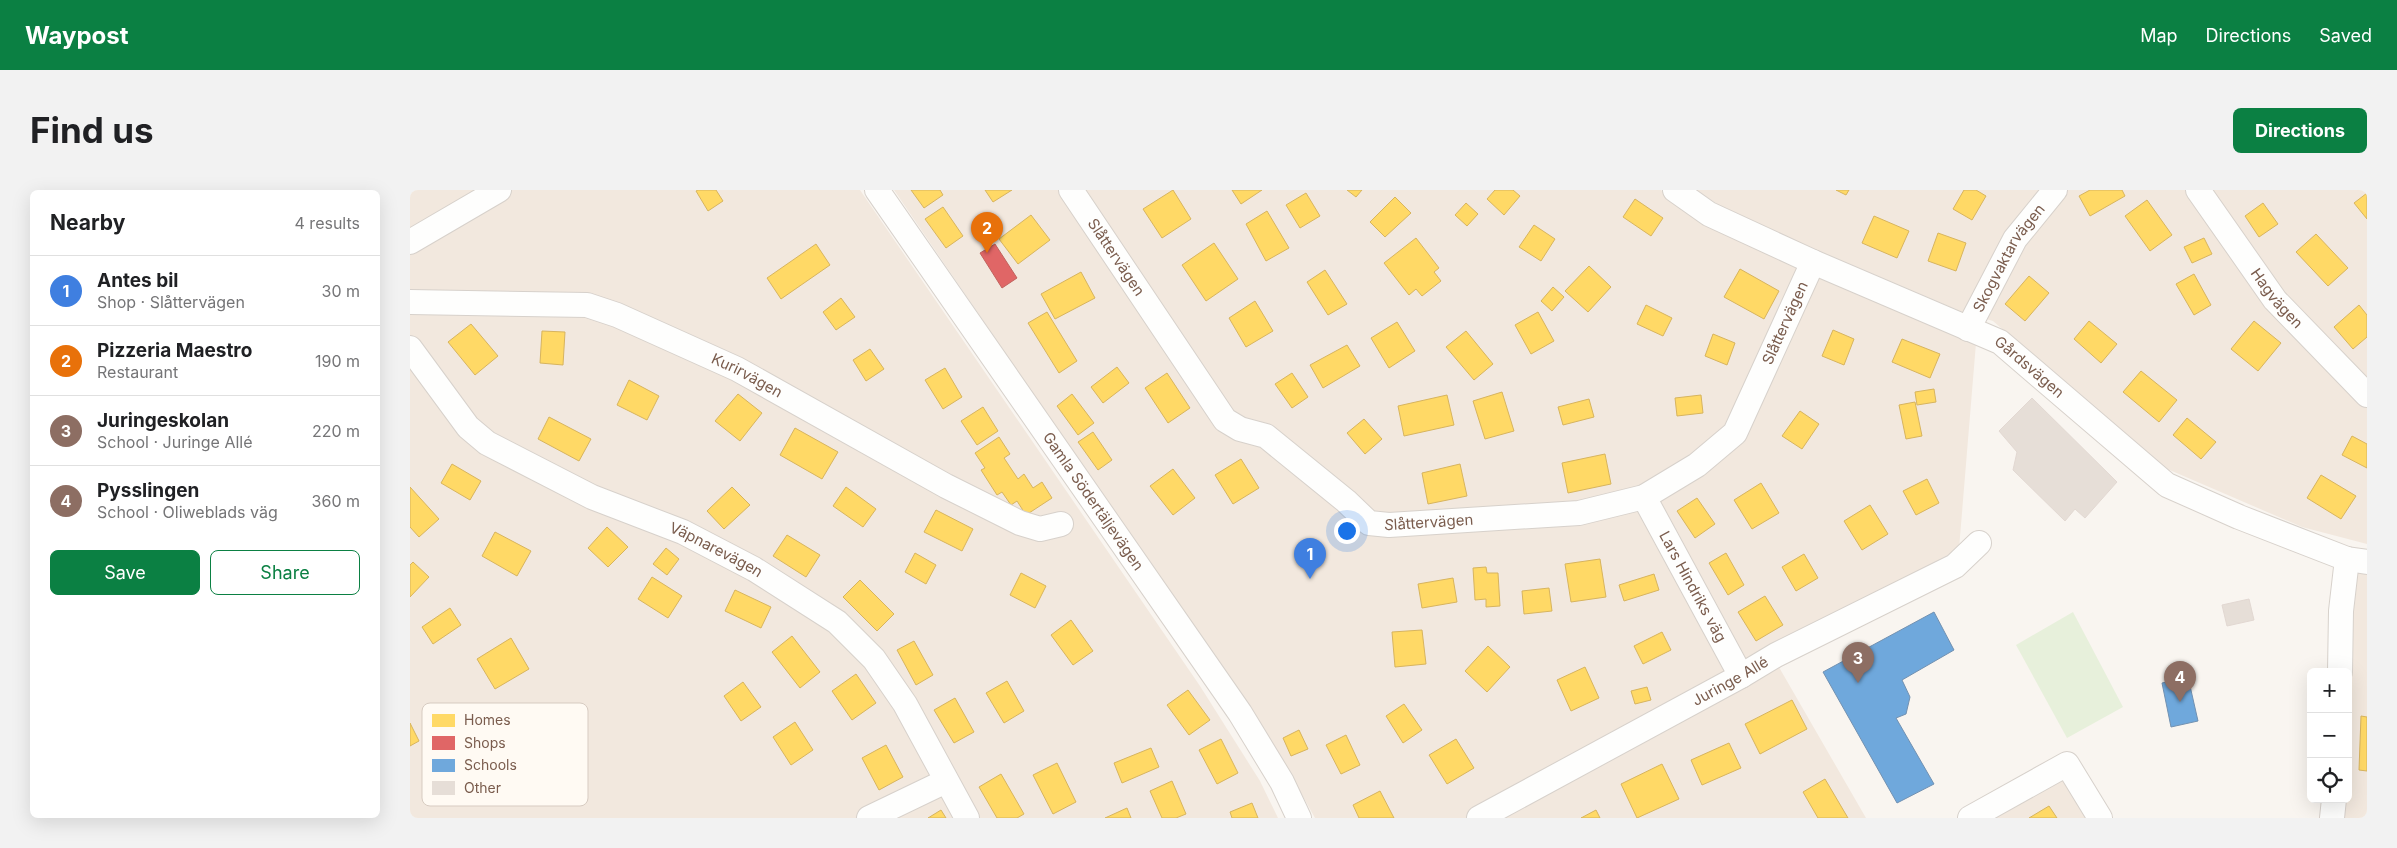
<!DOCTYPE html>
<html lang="en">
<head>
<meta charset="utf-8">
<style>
  body { margin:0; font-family:Inter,sans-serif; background:#f2f2f2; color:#202124 }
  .controls { position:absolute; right:15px; bottom:15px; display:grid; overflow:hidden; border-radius:8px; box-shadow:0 5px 20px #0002 }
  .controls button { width:45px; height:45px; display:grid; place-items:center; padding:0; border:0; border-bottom:1px solid #e0e0e0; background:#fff; color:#202124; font:25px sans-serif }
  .you { position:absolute; left:936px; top:340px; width:18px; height:18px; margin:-12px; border:4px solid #fff; border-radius:50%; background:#1a73e8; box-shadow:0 0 0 8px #1a73e833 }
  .badge { display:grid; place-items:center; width:32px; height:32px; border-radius:50%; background:#0b8043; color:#fff; font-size:16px; font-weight:700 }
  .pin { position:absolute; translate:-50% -41px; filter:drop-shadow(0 1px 2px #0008) }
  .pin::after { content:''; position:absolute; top:26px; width:18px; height:15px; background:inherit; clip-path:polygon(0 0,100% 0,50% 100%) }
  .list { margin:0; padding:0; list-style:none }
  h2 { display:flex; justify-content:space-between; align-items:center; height:65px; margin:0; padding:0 20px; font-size:21px }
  h2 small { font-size:16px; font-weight:400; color:#757577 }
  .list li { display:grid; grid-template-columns:32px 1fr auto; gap:15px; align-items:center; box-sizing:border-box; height:70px; padding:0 20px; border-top:1px solid #e0e0e0 }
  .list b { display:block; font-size:19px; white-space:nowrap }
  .list p { margin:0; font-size:16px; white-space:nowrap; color:#757577 }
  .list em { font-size:16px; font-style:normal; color:#757577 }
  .actions { display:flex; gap:10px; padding:15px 20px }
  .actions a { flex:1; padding:11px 0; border:1px solid #0b8043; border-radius:8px; text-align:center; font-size:18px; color:#0b8043 }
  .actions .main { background:#0b8043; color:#fff }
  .icon { flex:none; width:28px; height:28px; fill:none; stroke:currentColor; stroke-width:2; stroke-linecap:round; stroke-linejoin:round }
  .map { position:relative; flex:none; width:1957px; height:628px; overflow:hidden; border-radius:8px }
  header { display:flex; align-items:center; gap:30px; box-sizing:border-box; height:70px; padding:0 25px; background:#0b8043; color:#fff }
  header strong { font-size:24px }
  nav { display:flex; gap:28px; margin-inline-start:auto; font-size:18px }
  .intro { display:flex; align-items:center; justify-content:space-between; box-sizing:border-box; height:120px; padding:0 30px }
  h1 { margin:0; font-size:35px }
  .button { padding:12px 22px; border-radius:8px; background:#0b8043; color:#fff; font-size:18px; font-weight:700 }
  main { display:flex; gap:30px; padding:0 30px }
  aside { flex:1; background:#fff; border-radius:8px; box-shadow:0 5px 20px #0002 }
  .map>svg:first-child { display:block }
  .residential { fill:#f2e8de }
  .green { fill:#e7f0db }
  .homes { fill:#ffd966; stroke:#d7b45e }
  .shops { fill:#e06666; stroke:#c1635e }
  .schools { fill:#6fa8dc; stroke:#7291b1 }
  .building { fill:#e6ded7; stroke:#e2d8d2 }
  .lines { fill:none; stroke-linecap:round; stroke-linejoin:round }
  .minor-casing { stroke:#d7d1cb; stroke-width:26 }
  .minor { stroke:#fefefd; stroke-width:24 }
  .labels { text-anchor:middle; stroke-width:5; stroke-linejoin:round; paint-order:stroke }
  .street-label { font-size:15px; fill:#7a5c4d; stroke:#fffaf3 }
  .key { fill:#fffaf3; stroke:#d7cbc1; stroke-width:1 }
  .key-label { font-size:14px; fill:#7a5c4d }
</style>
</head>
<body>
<header>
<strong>Waypost</strong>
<nav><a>Map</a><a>Directions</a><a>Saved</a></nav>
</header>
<div class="intro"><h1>Find us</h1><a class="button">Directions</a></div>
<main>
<aside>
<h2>Nearby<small>4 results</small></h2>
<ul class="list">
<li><span class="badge" style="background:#3f7fe0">1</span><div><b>Antes bil</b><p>Shop · Slåttervägen</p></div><em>30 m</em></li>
<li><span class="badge" style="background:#e8710a">2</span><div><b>Pizzeria Maestro</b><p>Restaurant</p></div><em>190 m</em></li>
<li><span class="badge" style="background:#8d6e63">3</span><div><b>Juringeskolan</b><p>School · Juringe Allé</p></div><em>220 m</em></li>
<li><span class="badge" style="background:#8d6e63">4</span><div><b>Pysslingen</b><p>School · Oliweblads väg</p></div><em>360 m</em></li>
</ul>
<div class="actions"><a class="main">Save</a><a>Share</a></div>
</aside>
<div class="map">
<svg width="1957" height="628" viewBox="0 0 1957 628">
  <rect width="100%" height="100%" fill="#f9f5f0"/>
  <path class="residential" d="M 0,0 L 450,0 L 790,496 L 850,591 L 868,628 L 0,628 Z
    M 484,0 L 1251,0 L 1290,33 L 1566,153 L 1549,359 L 1359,460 L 1456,628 L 905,628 L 869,564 Z
    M 1286,0 L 1957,0 L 1957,354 L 1892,337 L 1748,275 L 1583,131 L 1552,122 L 1324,25 Z
    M 1946,379 L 1957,381 L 1957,628 L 1929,628 L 1930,609 L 1938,609 L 1938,490 Z
    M 1652,586 L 1684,628 L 1581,628 Z"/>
  <path class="green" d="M 1663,422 L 1713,517 L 1657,548 L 1606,455 Z"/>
  <path class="homes" d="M 288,0 L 306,0 L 313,11 L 298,21 L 286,1 Z
    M 501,0 L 530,0 L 533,5 L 514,18 Z
    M 575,0 L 602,0 L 583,12 Z
    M 763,0 L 781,29 L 752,48 L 733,19 Z
    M 822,0 L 852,0 L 831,14 Z
    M 937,0 L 952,0 L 946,7 Z
    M 1085,0 L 1103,0 L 1110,6 L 1094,25 L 1077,9 Z
    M 1426,0 L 1439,0 L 1436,5 Z
    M 1554,0 L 1566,0 L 1576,6 L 1562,30 L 1543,19 Z
    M 1680,0 L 1712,0 L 1715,6 L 1680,26 L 1669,6 Z
    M 896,3 L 910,26 L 890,38 L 876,15 Z
    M 1957,3 L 1957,29 L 1944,13 Z
    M 985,7 L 1001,23 L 975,47 L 960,32 Z
    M 1225,9 L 1253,28 L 1241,46 L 1213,27 Z
    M 1737,10 L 1762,45 L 1740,61 L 1715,26 Z
    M 1056,13 L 1068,24 L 1057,36 L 1045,25 Z
    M 1853,13 L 1868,34 L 1849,47 L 1835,26 Z
    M 533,17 L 553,46 L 536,58 L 515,29 Z
    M 857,21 L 879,58 L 856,71 L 836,34 Z
    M 621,25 L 640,50 L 608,74 L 589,49 Z
    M 1464,26 L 1499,41 L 1487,68 L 1452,53 Z
    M 1124,35 L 1145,49 L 1131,71 L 1109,57 Z
    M 1528,43 L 1556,53 L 1546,81 L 1518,71 Z
    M 1906,44 L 1938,78 L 1918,96 L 1886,62 Z
    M 1006,48 L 1029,78 L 1024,82 L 1031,91 L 1012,106 L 1006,99 L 999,105 L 974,73 Z
    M 1794,48 L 1802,64 L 1782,73 L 1774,57 Z
    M 804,53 L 828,89 L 796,111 L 772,75 Z
    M 406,54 L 420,75 L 371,109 L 357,88 Z
    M 1179,76 L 1201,97 L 1178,122 L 1155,101 Z
    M 1330,79 L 1369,101 L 1354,129 L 1314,107 Z
    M 915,80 L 937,114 L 918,125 L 897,92 Z
    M 671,82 L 685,108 L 645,129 L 631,104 Z
    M 1784,84 L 1801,115 L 1784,125 L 1766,94 Z
    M 1619,86 L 1639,103 L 1615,131 L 1595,114 Z
    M 1143,97 L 1154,107 L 1142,121 L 1131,111 Z
    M 431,108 L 445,127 L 426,140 L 413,122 Z
    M 845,111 L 863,141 L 836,157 L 819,128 Z
    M 1236,115 L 1262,128 L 1253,146 L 1227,134 Z
    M 1949,115 L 1957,125 L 1957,147 L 1943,159 L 1924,137 Z
    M 637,122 L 667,171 L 649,183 L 618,133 Z
    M 1128,122 L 1144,151 L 1121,164 L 1105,135 Z
    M 1679,131 L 1707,154 L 1691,173 L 1664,149 Z
    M 1844,131 L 1871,153 L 1848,181 L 1821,159 Z
    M 987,132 L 1005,161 L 979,178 L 961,148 Z
    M 61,134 L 88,166 L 65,185 L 38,152 Z
    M 1423,140 L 1444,149 L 1434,175 L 1412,166 Z
    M 132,141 L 155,142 L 153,175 L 130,173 Z
    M 1056,141 L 1083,174 L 1064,190 L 1036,157 Z
    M 1303,144 L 1325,153 L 1317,175 L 1295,166 Z
    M 1492,149 L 1530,164 L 1520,188 L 1482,172 Z
    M 937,155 L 950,176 L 913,198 L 900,175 Z
    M 460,159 L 474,179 L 456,191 L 443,170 Z
    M 707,177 L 719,193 L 693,213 L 681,197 Z
    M 535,178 L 552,207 L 533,219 L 515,190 Z
    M 1731,181 L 1767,210 L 1749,232 L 1713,202 Z
    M 757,183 L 780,218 L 758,233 L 735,198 Z
    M 882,183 L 898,207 L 882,218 L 865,194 Z
    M 219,190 L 249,206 L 237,230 L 207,215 Z
    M 1524,199 L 1526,212 L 1507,215 L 1505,202 Z
    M 1092,202 L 1104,241 L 1075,249 L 1063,211 Z
    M 328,204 L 352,223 L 330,251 L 305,231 Z
    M 662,204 L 684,233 L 668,245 L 647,216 Z
    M 1037,205 L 1044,235 L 994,246 L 988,216 Z
    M 1291,205 L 1293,223 L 1267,226 L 1265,208 Z
    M 1179,209 L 1184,227 L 1153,235 L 1148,217 Z
    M 1505,212 L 1512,246 L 1496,249 L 1489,215 Z
    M 573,217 L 588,241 L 567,255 L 551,231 Z
    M 1390,221 L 1409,234 L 1392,259 L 1372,246 Z
    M 139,227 L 181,249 L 169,271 L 128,249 Z
    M 1777,228 L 1806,252 L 1791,269 L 1763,245 Z
    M 954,229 L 972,249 L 955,264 L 937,243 Z
    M 385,238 L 428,262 L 412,289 L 370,265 Z
    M 683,242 L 702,270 L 688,280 L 668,252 Z
    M 1942,246 L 1957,254 L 1957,278 L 1932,265 Z
    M 589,247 L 600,264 L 594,268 L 608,289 L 614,284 L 623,298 L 632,292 L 642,308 L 616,325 L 607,311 L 601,315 L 592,302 L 587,305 L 571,280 L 575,278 L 565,263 Z
    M 1195,264 L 1201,294 L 1158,303 L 1152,273 Z
    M 831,269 L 849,298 L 823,314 L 805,285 Z
    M 42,274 L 71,291 L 60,310 L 31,293 Z
    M 1050,274 L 1057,306 L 1018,314 L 1012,283 Z
    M 763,279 L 785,308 L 763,325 L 740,296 Z
    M 1911,285 L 1946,306 L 1931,329 L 1897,308 Z
    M 1517,289 L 1529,313 L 1506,325 L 1493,301 Z
    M 1351,293 L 1369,323 L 1342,339 L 1324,310 Z
    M 0,297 L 29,329 L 9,347 L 0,337 Z
    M 322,297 L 340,315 L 314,339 L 297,321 Z
    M 436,297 L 466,319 L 453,337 L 423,316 Z
    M 1287,308 L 1305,334 L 1285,348 L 1267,321 Z
    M 1460,315 L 1478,344 L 1452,360 L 1434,331 Z
    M 526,320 L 563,339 L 552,361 L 514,342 Z
    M 197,337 L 218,357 L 198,377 L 178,358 Z
    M 85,342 L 121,361 L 107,386 L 72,366 Z
    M 377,345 L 410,365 L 396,387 L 363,366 Z
    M 256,358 L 269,369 L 257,385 L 243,374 Z
    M 505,363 L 526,375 L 516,394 L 495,382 Z
    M 1316,363 L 1334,395 L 1318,405 L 1299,373 Z
    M 1394,364 L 1408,388 L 1386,401 L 1372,377 Z
    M 1190,369 L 1196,407 L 1161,412 L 1155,374 Z
    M 3,372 L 19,387 L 0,407 L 0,375 Z
    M 1076,377 L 1077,383 L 1088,383 L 1090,416 L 1076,417 L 1076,409 L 1065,410 L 1063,378 Z
    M 611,383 L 636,396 L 625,418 L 600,405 Z
    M 1244,384 L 1249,400 L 1214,411 L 1209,395 Z
    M 242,387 L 272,406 L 258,428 L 228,409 Z
    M 1043,388 L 1047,412 L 1012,418 L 1008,394 Z
    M 450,390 L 484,424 L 467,441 L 433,407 Z
    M 1139,398 L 1142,421 L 1114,424 L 1112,401 Z
    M 325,400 L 361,417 L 351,438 L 315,421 Z
    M 1355,406 L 1373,435 L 1346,451 L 1328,422 Z
    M 40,418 L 51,435 L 23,454 L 12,437 Z
    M 661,430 L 683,461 L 663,475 L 641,445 Z
    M 1012,440 L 1016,474 L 985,477 L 982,442 Z
    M 1252,442 L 1261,460 L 1233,474 L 1224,456 Z
    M 382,446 L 410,482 L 390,498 L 362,462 Z
    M 101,448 L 119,479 L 85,499 L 67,469 Z
    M 504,451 L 523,485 L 506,495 L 487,460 Z
    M 1078,456 L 1100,477 L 1077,502 L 1055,481 Z
    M 1175,477 L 1189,508 L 1161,521 L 1147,490 Z
    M 446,484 L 466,513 L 442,530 L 422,501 Z
    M 597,491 L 614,521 L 594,533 L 576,503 Z
    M 333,492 L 351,517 L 331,531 L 314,506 Z
    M 1237,497 L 1241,510 L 1225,514 L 1221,501 Z
    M 778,500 L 800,530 L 779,545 L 757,515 Z
    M 545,508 L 564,542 L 544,553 L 524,520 Z
    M 1382,510 L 1397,539 L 1350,564 L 1335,534 Z
    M 994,514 L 1012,540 L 993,553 L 976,526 Z
    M 1951,526 L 1957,527 L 1957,581 L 1949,580 Z
    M 385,532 L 403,560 L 381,575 L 363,547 Z
    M 0,533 L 9,551 L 0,556 Z
    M 889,540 L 898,559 L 881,566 L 873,548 Z
    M 936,545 L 950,575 L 931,584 L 916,555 Z
    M 811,549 L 828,583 L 807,594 L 789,560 Z
    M 1046,549 L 1064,578 L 1037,594 L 1019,565 Z
    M 1319,553 L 1331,578 L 1292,595 L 1281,570 Z
    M 476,555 L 493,587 L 469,600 L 452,568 Z
    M 741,558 L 749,577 L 712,593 L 704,573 Z
    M 647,573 L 666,612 L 643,624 L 623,585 Z
    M 1252,574 L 1269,609 L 1227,628 L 1211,594 Z
    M 591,584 L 614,624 L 607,628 L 587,628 L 569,597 Z
    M 1415,589 L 1438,628 L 1408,628 L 1393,602 Z
    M 762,591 L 776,624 L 766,628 L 752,628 L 740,601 Z
    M 970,601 L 984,628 L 949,628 L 943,615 Z
    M 842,613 L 848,628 L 822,628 L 820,622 Z
    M 1639,616 L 1647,628 L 1619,628 Z
    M 717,618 L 721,628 L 695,628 Z
    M 531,620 L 536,628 L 518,628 Z
    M 1186,620 L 1190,628 L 1171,628 Z"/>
  <path class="shops" d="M 585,54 L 607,88 L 592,98 L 570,63 Z"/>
  <path class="schools" d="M 1524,422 L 1544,460 L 1492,490 L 1500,507 L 1496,524 L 1486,528 L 1524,594 L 1487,613 L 1413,482 Z
    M 1778,487 L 1788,531 L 1761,537 L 1752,493 Z"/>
  <path class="building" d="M 1622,208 L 1707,292 L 1675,328 L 1665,319 L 1655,331 L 1603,280 L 1607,262 L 1589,241 Z
    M 1839,409 L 1844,430 L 1817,436 L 1812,415 Z"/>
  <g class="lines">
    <g class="minor-casing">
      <g id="minor">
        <path id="s1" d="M 467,0 L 830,523 L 872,592 L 889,628"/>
        <path id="s2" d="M 661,0 L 815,230 L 830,239 L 856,246 L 936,311 L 959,333 L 979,335 L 1169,323 L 1234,307 L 1287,275 L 1325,243 L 1403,72"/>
        <path id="s3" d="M 1265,0 L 1299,24 L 1403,72 L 1590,152 L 1757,295 L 1829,327 L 1937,369 L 1957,372"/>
        <path id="s4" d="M 1788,0 L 1865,110 L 1957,205"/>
        <path d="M 0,52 L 89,0"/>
        <path id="s5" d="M 0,112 L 177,115 L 207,125 L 327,179 L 536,296 L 610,333 L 630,339 L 651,334"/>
        <path id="s6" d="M 1558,139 L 1605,49 L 1645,0"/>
        <path id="s7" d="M 0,158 L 58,237 L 77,253 L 182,307 L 273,342 L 344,379 L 427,432 L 464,469 L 495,514 L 557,628"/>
        <path id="s8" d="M 1234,307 L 1331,486"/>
        <path d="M 1930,482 L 1931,421 L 1937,369"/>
        <path d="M 459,628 L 536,591"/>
        <path id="s9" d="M 1069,628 L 1331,486 L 1366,465 L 1545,376 L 1569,353"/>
        <path d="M 1560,628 L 1657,574 L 1690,628"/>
        <path d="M 1922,628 L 1924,609"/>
      </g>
    </g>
    <use href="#minor" class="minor"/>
  </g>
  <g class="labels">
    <g class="street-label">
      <text dy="5" stroke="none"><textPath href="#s2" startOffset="81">Slåttervägen</textPath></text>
      <text dy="5" stroke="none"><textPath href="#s6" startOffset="82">Skogvaktarvägen</textPath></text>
      <text dy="5" stroke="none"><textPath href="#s4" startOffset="134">Hagvägen</textPath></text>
      <text dy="5" stroke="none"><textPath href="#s2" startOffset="966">Slåttervägen</textPath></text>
      <text dy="5" stroke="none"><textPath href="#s3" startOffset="398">Gårdsvägen</textPath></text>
      <text dy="5" stroke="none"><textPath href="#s5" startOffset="352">Kurirvägen</textPath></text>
      <text dy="5" stroke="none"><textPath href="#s1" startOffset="379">Gamla Södertäljevägen</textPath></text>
      <text dy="5" stroke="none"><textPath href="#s2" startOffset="516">Slåttervägen</textPath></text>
      <text dy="5" stroke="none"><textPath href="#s7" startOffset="376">Väpnarevägen</textPath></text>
      <text dy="5" stroke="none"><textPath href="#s8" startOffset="102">Lars Hindriks väg</textPath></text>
      <text dy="5" stroke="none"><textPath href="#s9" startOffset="286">Juringe Allé</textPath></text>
    </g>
  </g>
  <rect x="12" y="513" width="166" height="103" rx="8" class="key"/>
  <rect x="22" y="524" width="23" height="13" fill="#ffd966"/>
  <rect x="22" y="546" width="23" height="14" fill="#e06666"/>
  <rect x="22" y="569" width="23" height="13" fill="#6fa8dc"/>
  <rect x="22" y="591" width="23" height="14" fill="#e6ded7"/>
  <g class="key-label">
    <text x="54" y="535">Homes</text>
    <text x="54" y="558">Shops</text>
    <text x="54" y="580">Schools</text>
    <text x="54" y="603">Other</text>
  </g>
</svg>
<div class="controls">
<button>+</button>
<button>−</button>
<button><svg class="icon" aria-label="locate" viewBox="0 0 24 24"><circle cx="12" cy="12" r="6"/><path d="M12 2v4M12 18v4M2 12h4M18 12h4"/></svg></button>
</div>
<div class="you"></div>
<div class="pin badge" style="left:900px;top:389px;background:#3f7fe0">1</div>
<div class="pin badge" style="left:577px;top:63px;background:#e8710a">2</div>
<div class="pin badge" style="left:1448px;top:493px;background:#8d6e63">3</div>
<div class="pin badge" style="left:1770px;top:512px;background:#8d6e63">4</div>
</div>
</main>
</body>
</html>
